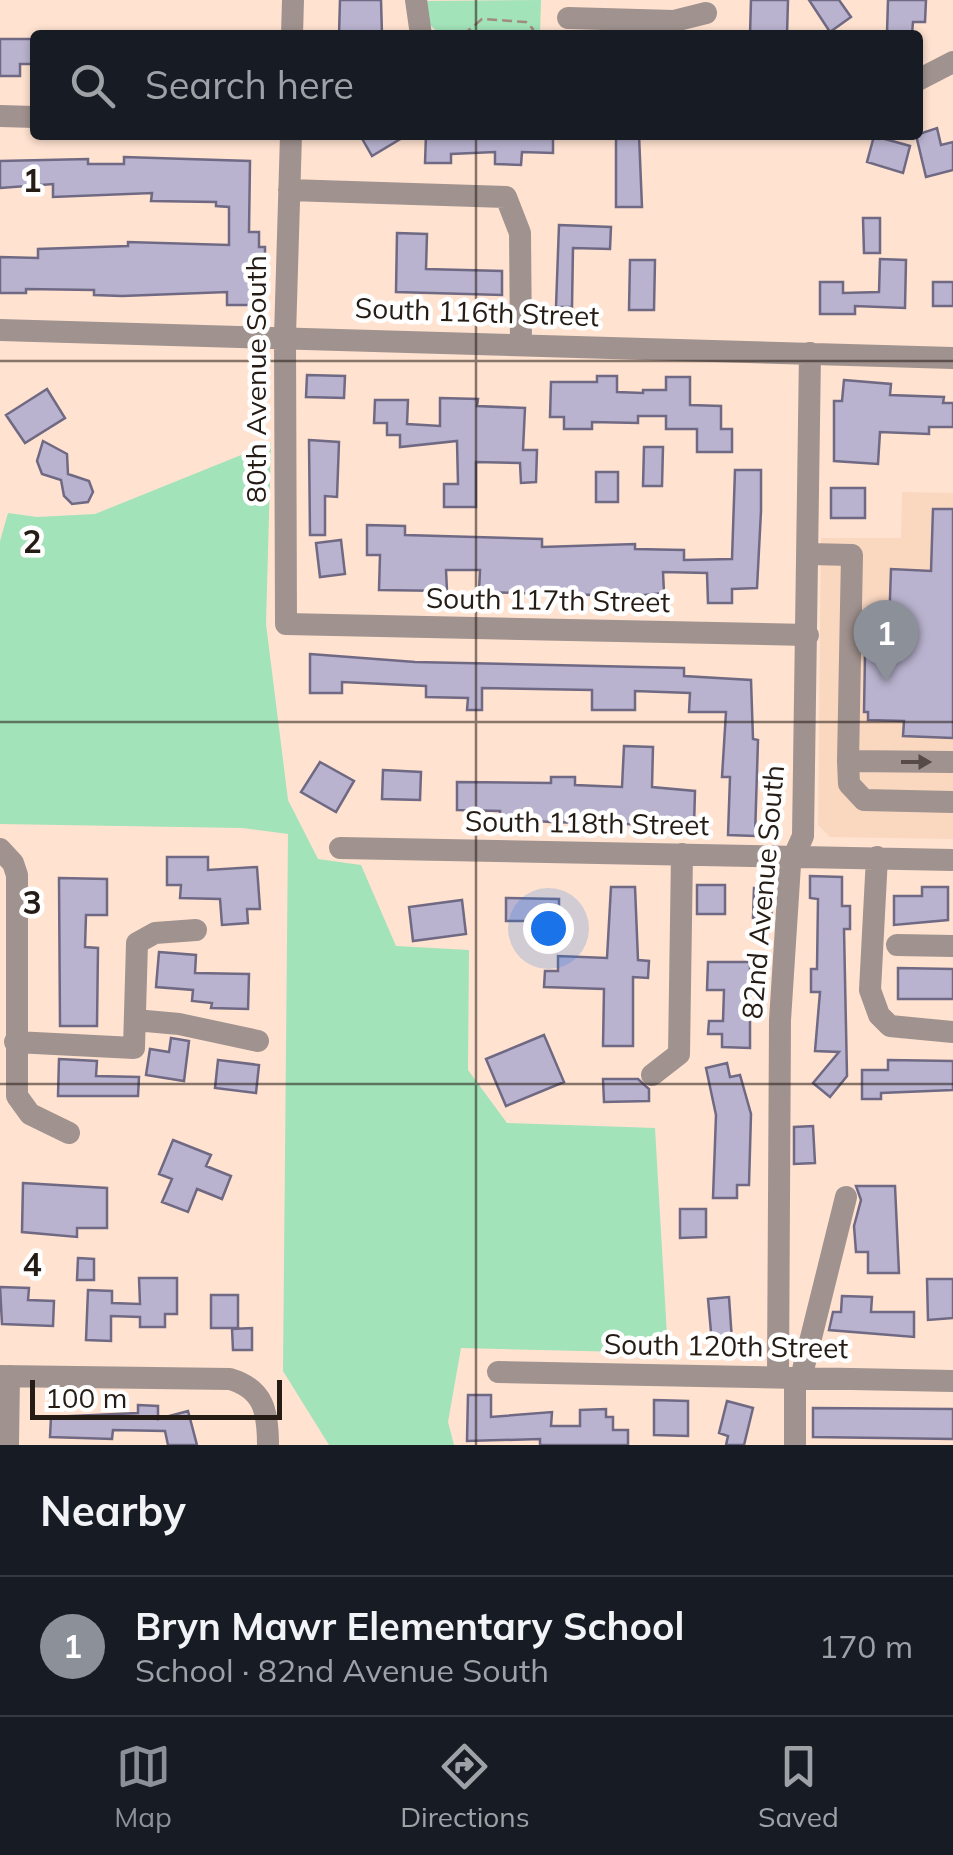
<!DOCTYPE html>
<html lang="en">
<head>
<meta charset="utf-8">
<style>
  body { margin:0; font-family:Mulish,sans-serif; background:#242831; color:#f1f3f6 }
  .scale { position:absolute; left:30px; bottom:25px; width:252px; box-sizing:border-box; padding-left:10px; border:5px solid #251c15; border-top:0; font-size:28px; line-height:35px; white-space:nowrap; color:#251c15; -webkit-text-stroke:8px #fff; paint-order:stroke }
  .you { position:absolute; left:548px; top:928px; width:35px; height:35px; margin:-25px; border:8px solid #fff; border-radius:50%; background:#1a73e8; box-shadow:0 0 0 15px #1a73e833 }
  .badge { display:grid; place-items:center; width:65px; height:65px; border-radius:50%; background:#8c9099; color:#fff; font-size:32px; font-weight:700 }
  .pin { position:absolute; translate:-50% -82px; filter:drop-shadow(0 2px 5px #0008) }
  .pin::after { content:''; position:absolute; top:52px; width:35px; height:30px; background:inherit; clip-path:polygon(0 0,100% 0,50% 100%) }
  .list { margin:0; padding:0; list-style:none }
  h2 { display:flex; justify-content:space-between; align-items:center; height:130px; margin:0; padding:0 40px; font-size:42px }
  h2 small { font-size:32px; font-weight:400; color:#9ea1a6 }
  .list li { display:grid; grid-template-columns:65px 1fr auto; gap:30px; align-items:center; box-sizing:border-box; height:140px; padding:0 40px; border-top:2px solid #363941 }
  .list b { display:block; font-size:38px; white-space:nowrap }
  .list p { margin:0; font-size:32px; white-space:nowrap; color:#9ea1a6 }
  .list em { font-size:32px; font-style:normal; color:#9ea1a6 }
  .icon { flex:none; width:55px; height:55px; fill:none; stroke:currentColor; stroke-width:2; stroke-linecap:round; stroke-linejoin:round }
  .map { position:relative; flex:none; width:953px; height:1445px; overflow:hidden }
  .search { position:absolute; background:#171b24; box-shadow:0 2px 8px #0004; left:30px; right:30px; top:30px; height:110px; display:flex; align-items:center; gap:25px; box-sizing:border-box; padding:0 35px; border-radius:10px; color:#9ea1a6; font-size:38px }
  .sheet { height:270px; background:#171b24 }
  nav { display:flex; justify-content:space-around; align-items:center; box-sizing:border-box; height:140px; border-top:2px solid #363941; background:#171b24; font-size:28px; color:#9ea1a6 }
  nav a { display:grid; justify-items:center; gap:5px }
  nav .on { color:#8c9099 }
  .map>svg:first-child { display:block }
  .built { fill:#fad8c0 }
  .green { fill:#a2e3b9 }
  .building { fill:#b9b3cf; stroke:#6f6983; stroke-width:2.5 }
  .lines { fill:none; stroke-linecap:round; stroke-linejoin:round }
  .path { stroke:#a08b7e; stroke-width:2.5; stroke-dasharray:10 5; stroke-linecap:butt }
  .minor { stroke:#a0928e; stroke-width:22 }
  .oneway { fill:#564b45 }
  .grid { fill:none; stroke:#251c15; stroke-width:2.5; stroke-opacity:0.55 }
  .labels { text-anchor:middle; stroke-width:9; stroke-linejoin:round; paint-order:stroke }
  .street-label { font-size:28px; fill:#251c15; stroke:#fff }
  .grid-label { font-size:32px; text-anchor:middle; font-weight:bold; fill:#251c15; stroke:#fff; stroke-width:9; stroke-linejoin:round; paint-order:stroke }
</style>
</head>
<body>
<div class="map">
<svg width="953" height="1445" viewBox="0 0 953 1445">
  <rect width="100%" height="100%" fill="#ffe2d0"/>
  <path class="built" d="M 902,492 L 953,493 L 953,839 L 830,837 L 818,825 L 821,538 L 901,538 Z"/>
  <path class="green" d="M 541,0 L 540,35 L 441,35 L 429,24 L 425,1 Z
    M 271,443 L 266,624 L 288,800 L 318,859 L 361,865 L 396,946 L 469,950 L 468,1070 L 507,1123 L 655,1128 L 668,1353 L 461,1348 L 448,1422 L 454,1445 L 329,1445 L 283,1371 L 288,834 L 242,828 L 0,824 L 0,541 L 8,513 L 37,517 L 95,514 Z"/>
  <path class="building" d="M 340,0 L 381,0 L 382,35 L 339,35 Z
    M 751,0 L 788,0 L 787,35 L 750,35 Z
    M 809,0 L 839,0 L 851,17 L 830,32 Z
    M 888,0 L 926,0 L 925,22 L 913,22 L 912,34 L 887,33 Z
    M 0,39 L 33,39 L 33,64 L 20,64 L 20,76 L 0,76 Z
    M 937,128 L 941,145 L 953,142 L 953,170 L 926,177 L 916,135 Z
    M 360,135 L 407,135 L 372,156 Z
    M 426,135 L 553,135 L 553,153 L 522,152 L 521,165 L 495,164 L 495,152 L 451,154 L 451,163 L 425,163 Z
    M 616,135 L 639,135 L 642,207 L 616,207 Z
    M 874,136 L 910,146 L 903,173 L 867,162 Z
    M 124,157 L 250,161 L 249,232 L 259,232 L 259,247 L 265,247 L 265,263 L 254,263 L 254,305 L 227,305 L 227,292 L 122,296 L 94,295 L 94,290 L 26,289 L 26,293 L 0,293 L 0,257 L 38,258 L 38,249 L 128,246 L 128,242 L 229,245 L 229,207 L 216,206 L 216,202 L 151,201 L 152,193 L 53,197 L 53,184 L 0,188 L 0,161 L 88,159 L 88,164 L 124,164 Z
    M 863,218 L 880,218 L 880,253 L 864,253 Z
    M 559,225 L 611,227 L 610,249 L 573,248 L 572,307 L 556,307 Z
    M 397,233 L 427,234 L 426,269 L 502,271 L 502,295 L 396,292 Z
    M 880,259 L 906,260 L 905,308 L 855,306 L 855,314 L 820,314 L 820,282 L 843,282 L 843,293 L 879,292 Z
    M 630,260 L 655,260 L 654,310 L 629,310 Z
    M 933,282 L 953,282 L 953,306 L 933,306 Z
    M 307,375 L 345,376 L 344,398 L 306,397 Z
    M 597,376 L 617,376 L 617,392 L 643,393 L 643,390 L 666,390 L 666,377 L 690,377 L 690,405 L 721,406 L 721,429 L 732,429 L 732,452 L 697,452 L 697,429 L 666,429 L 666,416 L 638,416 L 638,423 L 592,422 L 592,429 L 564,429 L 564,417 L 550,417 L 551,382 L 597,382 Z
    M 844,380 L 891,384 L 890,395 L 944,397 L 943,403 L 953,403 L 953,427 L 929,427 L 929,434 L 880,432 L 878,464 L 834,461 L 834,401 L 842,401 Z
    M 47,389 L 65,418 L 25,443 L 6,415 Z
    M 440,398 L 478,399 L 477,406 L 525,408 L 523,450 L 537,450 L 536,482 L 521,483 L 520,463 L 476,462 L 476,507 L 444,507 L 444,484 L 458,484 L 457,441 L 400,447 L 400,435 L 387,435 L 387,423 L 374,423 L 375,400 L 408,400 L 407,424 L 440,426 Z
    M 309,440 L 339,442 L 337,497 L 325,496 L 325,535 L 310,535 Z
    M 43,441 L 67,454 L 68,474 L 89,481 L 93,492 L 88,502 L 72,504 L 64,496 L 61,480 L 42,474 L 37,461 Z
    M 644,447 L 663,447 L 662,486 L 643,486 Z
    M 735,470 L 761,470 L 761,511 L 757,588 L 732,589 L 732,603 L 708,603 L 707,573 L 663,572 L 664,593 L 635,596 L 479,592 L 480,570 L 446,570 L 447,591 L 379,590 L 380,555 L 367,555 L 367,525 L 405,526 L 405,535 L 542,539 L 542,547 L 635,544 L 635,549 L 684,550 L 684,560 L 732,559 Z
    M 596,472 L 618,472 L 618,502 L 596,502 Z
    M 831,488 L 865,488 L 865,518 L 831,518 Z
    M 933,509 L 953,509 L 953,738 L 903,736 L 904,721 L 868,720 L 868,712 L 864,712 L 865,656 L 888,656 L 891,569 L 931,571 Z
    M 341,540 L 345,574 L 320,577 L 316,543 Z
    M 310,654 L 415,662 L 684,668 L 684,676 L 751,680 L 753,739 L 758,740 L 755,836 L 728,835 L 730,777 L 722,777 L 726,712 L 689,712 L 690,693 L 635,691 L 635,710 L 592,710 L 592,690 L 482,688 L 482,710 L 467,710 L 468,698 L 426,697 L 426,686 L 342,682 L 342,693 L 310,693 Z
    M 624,746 L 653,747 L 652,787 L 695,791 L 694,826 L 550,822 L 500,818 L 500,811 L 457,810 L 457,782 L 551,783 L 551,777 L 575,777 L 575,785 L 622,787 Z
    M 320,762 L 354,781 L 336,812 L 301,792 Z
    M 383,770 L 421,772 L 420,800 L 382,799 Z
    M 167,857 L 208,857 L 208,870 L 257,867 L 260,909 L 247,909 L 248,923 L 222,925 L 220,899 L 180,898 L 181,885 L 167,885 Z
    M 810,876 L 842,877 L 842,906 L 850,906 L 850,929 L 844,929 L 847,1076 L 830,1097 L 813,1083 L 839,1052 L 815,1051 L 820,992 L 811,992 L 811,969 L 817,969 L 818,899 L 810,898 Z
    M 59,878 L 107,879 L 107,915 L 86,915 L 85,947 L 98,948 L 97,1026 L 60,1026 Z
    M 697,885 L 725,885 L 725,914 L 697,914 Z
    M 611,887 L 635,887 L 638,960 L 649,961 L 648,978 L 633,977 L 633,1046 L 603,1046 L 604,989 L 544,987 L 545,971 L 558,971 L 558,956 L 607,958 Z
    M 922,887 L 948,887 L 948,920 L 894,925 L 894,896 L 922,896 Z
    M 754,888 L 773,889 L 771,920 L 753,918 Z
    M 506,898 L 559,899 L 559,921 L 506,921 Z
    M 462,900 L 466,934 L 413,941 L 409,907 Z
    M 159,952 L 196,955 L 195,973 L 249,974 L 248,1009 L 211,1008 L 212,1003 L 192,1001 L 193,990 L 156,987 Z
    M 708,962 L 750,962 L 750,1048 L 722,1047 L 722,1034 L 708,1034 L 709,1021 L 723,1021 L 724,990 L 707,990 Z
    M 898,968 L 953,969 L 953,999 L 898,999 Z
    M 544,1035 L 564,1082 L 506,1106 L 486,1059 Z
    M 171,1038 L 189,1041 L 184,1081 L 146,1075 L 150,1049 L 169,1052 Z
    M 59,1059 L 97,1061 L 96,1076 L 139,1077 L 138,1096 L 58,1096 Z
    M 218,1060 L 259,1065 L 256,1093 L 215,1088 Z
    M 888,1060 L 953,1061 L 953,1090 L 881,1093 L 881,1099 L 862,1099 L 862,1070 L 888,1070 Z
    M 727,1063 L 730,1077 L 740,1075 L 751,1114 L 749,1185 L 737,1185 L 737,1198 L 713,1198 L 716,1115 L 706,1068 Z
    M 603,1079 L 638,1079 L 649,1089 L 649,1101 L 604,1102 Z
    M 813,1126 L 815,1163 L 794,1164 L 794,1127 Z
    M 173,1140 L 211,1155 L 206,1166 L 231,1176 L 222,1199 L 197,1189 L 188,1212 L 162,1202 L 172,1179 L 159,1174 Z
    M 23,1183 L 107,1188 L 107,1228 L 77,1228 L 77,1237 L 22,1232 Z
    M 856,1186 L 895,1186 L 899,1273 L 868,1273 L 868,1252 L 856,1252 L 854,1226 L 861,1200 Z
    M 680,1209 L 706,1209 L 706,1237 L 680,1238 Z
    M 78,1258 L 94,1259 L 94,1280 L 77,1280 Z
    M 139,1278 L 177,1278 L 177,1314 L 165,1314 L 165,1327 L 140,1327 L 140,1317 L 111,1316 L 111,1341 L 86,1340 L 88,1290 L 112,1291 L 112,1303 L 140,1304 Z
    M 927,1279 L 953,1279 L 953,1318 L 928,1320 Z
    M 0,1287 L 29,1288 L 28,1300 L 54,1301 L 53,1326 L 2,1324 Z
    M 211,1295 L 238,1295 L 238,1328 L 211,1328 Z
    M 842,1296 L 872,1297 L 871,1312 L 914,1312 L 914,1337 L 829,1330 L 833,1312 L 841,1312 Z
    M 729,1297 L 732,1341 L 712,1343 L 708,1299 Z
    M 252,1328 L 252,1350 L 233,1350 L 232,1329 Z
    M 468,1395 L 491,1395 L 491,1417 L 552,1412 L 551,1426 L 580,1426 L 580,1410 L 606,1409 L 606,1417 L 613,1417 L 613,1430 L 628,1430 L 628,1445 L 540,1445 L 540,1439 L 467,1441 Z
    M 654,1400 L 688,1401 L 688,1436 L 654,1435 Z
    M 727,1401 L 753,1408 L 744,1445 L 726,1445 L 728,1436 L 719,1433 Z
    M 138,1405 L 158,1406 L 158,1419 L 188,1411 L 197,1445 L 168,1445 L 165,1431 L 113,1430 L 112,1439 L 50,1437 L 51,1417 L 138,1413 Z
    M 813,1408 L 953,1409 L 953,1439 L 813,1437 Z"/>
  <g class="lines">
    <path class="path" d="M 463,35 L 482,19 L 526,22 L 533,29 L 529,35
      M 500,35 L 522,35"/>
    <path class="minor" d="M 416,0 L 421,35
      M 568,18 L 674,21 L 706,13
      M 292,35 L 293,0
      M 918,80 L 953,62
      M 0,116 L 35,117
      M 291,135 L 285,336 L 286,624 L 808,635
      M 289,190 L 506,197 L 520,233 L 521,344
      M 0,330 L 953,358
      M 809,554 L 852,555 L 848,761
      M 953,762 L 848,761 L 849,784 L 864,800 L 953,802
      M 340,848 L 953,860
      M 0,849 L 13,863 L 17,875 L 17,1096 L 30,1114 L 69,1133
      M 877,857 L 870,990 L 879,1015 L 890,1026 L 953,1032
      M 897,945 L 953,946
      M 135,1020 L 179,1024 L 258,1041
      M 15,1042 L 134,1048 L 137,943 L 155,933 L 196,930
      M 652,1075 L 679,1054 L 682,854
      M 498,1372 L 953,1381
      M 0,1376 L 230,1379 C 264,1389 268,1412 268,1445
      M 778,1377 L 780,1020 L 790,865 L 803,836 L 810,353
      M 801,1378 L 846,1197
      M 8,1445 L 9,1376
      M 795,1445 L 795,1378"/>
  </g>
  <defs><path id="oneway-solid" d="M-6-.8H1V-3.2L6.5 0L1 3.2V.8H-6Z" transform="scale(2.5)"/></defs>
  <use class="oneway" href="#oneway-solid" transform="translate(916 762)"/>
  <path class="grid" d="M 476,0 L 476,35M 476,135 L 476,1445M 0,361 L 953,361M 0,722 L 953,722M 0,1084 L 953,1084"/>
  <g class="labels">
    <g class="street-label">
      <text transform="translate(477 312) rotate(2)" y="10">South 116th Street</text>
      <text transform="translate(256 379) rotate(-90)" y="10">80th Avenue South</text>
      <text transform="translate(548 600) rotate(1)" y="10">South 117th Street</text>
      <text transform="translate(587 823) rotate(1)" y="10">South 118th Street</text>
      <text transform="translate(763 892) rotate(-85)" y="10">82nd Avenue South</text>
      <text transform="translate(726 1346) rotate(1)" y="10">South 120th Street</text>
    </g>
  </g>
  <g class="grid-label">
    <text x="32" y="192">1</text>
    <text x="32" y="553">2</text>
    <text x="32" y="914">3</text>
    <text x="32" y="1276">4</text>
  </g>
</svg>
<div class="scale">100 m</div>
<div class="you"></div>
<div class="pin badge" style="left:886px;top:682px">1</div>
<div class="search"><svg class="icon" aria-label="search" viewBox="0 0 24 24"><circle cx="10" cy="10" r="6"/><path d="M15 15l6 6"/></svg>Search here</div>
</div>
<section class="sheet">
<h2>Nearby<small></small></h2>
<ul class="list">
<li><span class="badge">1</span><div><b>Bryn Mawr Elementary School</b><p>School · 82nd Avenue South</p></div><em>170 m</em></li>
</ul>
</section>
<nav>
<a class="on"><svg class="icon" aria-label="map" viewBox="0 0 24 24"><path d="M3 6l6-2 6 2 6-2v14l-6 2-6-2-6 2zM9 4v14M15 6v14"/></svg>Map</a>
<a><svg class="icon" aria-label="directions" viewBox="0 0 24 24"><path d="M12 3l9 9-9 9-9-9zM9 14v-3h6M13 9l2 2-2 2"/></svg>Directions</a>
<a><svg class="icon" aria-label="saved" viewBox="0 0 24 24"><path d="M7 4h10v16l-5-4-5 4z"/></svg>Saved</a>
</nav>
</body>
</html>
